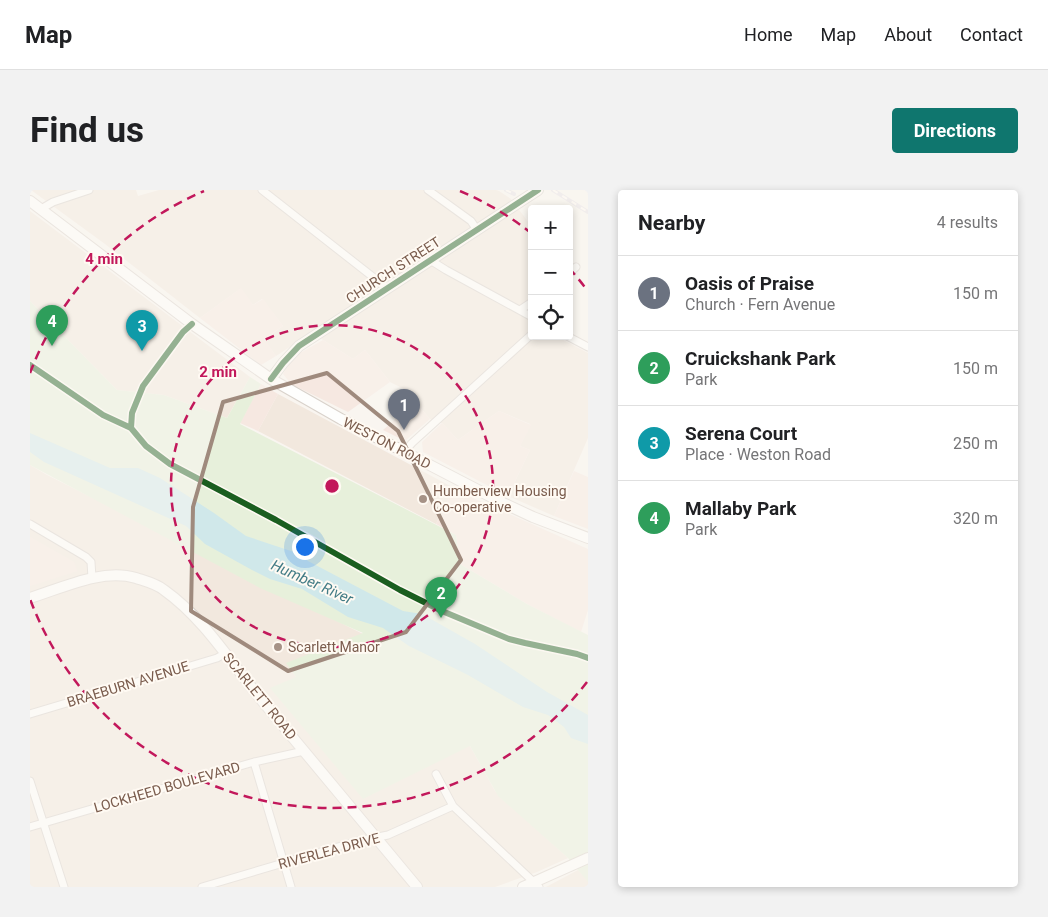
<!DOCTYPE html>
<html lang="en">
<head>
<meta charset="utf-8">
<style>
  body { margin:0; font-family:Roboto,sans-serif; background:#f2f2f2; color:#202124 }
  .controls { position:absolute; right:15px; top:15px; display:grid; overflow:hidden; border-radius:5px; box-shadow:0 2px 8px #0003 }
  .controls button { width:45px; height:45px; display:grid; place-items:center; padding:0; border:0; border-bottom:1px solid #e0e0e0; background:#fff; color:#202124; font:25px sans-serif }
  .you { position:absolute; left:274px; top:356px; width:18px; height:18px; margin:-12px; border:4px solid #fff; border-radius:50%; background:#1a73e8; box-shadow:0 0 0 8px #1a73e833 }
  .badge { display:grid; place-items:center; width:32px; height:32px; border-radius:50%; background:#0f766e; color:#fff; font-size:16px; font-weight:700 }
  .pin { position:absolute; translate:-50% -41px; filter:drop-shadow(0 1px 2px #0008) }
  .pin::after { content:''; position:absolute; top:26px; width:18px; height:15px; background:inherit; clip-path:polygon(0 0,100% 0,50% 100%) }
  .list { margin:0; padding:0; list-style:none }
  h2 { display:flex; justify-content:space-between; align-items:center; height:65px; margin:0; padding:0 20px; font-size:21px }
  h2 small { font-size:16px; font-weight:400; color:#757577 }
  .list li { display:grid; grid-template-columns:32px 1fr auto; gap:15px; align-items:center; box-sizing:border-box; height:75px; padding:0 20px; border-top:1px solid #e0e0e0 }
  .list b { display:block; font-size:19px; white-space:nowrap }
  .list p { margin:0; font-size:16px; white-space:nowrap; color:#757577 }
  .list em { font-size:16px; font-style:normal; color:#757577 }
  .icon { flex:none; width:28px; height:28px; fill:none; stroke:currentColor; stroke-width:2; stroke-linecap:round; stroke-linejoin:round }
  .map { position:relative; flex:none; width:558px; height:697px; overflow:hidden; border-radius:5px }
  header { display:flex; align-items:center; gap:30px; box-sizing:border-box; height:70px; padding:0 25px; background:#fff; border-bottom:1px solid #e0e0e0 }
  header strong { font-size:24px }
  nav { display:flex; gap:28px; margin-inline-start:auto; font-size:18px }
  .intro { display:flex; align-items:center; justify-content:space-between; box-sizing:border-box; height:120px; padding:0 30px }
  h1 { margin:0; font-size:35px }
  .button { padding:12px 22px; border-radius:5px; background:#0f766e; color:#fff; font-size:18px; font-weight:700 }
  main { display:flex; gap:30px; padding:0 30px }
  aside { flex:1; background:#fff; border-radius:5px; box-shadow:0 2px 8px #0003 }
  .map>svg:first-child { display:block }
  .residential { fill:#f2e8de }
  .commercial { fill:#f6e8e1 }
  .green { fill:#e7f0db }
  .water { fill:#d0e8ea }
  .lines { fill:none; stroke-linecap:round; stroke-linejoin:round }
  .street-casing { stroke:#d7d1cb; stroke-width:9 }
  .secondary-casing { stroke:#d9d2cb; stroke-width:12 }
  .street { stroke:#fefefd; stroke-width:7 }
  .secondary { stroke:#fefefd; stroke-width:10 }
  .rail-casing { stroke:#e6e3e7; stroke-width:4 }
  .rail { stroke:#fffaf3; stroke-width:2; stroke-dasharray:5.5; stroke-linecap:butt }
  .cycleway-casing { stroke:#fffaf3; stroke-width:9 }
  .cycleway { stroke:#1b5e20; stroke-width:6 }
  .marked { fill:none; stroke:#9f8a7d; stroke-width:4; stroke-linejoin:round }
  .ring { fill:none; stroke:#c2185b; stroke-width:2.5; stroke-dasharray:9 6 }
  .poi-dot { fill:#a69286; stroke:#fffaf3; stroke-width:2 }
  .labels { text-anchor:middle; stroke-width:4; stroke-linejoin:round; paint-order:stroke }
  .street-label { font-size:14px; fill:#7a5c4d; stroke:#fffaf3 }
  .poi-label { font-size:14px; fill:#7a5c4d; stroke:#fffaf3; text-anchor:start }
  .water-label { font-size:15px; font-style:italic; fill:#437c86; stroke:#fffaf3 }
  .centre { fill:#c2185b; stroke:#fffaf3; stroke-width:2.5 }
  .ring-label { font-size:15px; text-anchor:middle; font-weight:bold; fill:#c2185b; stroke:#fffaf3; stroke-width:4; stroke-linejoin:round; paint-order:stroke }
</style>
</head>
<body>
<header>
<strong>Map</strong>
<nav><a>Home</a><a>Map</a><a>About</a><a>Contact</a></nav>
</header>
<div class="intro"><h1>Find us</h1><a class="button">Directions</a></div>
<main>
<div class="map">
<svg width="558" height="697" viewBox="0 0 558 697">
  <rect width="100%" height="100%" fill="#f9f5f0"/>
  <path class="residential" d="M 1,0 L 106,0 L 108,6 L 129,0 L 466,0 L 469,1 L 481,9 L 502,37 L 502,146 L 526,146 L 558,163 L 558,248 L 524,326 L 478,306 L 500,260 L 490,256 L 500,234 L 469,221 L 428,250 L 412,233 L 400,229 L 374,199 L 360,192 L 335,160 L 323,169 L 293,150 L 284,141 L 246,166 L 234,150 L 253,136 L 232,109 L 223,115 L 210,99 L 170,128 L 75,54 Z
    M 0,21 L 220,187 L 197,228 L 134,205 L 87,200 L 0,111 Z
    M 248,204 L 424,298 L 406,334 L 228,241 Z
    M 0,275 L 17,285 L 333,444 L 257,474 L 266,487 L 440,556 L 465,601 L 538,668 L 507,682 L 465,697 L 0,697 Z
    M 548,680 L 558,690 L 558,697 L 516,697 Z"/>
  <path class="commercial" d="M 211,98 L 223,115 L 233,109 L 253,136 L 234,149 L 246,166 L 231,175 L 170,128 Z
    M 293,150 L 323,169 L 335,160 L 360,192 L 318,222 L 261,194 L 253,184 L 263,167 Z
    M 231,194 L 248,204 L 228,241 L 210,233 Z
    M 385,212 L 400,229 L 375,251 L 353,240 Z
    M 469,221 L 501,235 L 490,256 L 500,260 L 478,306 L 393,262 L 392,252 L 412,233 L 428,250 Z
    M 544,281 L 558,287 L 558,339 L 524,326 Z
    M 424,298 L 443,308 L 558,359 L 558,420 L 551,442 L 497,414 L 430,374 L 426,345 L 406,334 Z
    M 0,347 L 44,372 L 47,381 L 0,396 Z"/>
  <path class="green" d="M 0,111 L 87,200 L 134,205 L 197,228 L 220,187 L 231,194 L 210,234 L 426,345 L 430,374 L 497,414 L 558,445 L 558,692 L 538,668 L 468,606 L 440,556 L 333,609 L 240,498 L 266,487 L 256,473 L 333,443 L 230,398 L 0,275 Z"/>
  <path class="water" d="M 0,243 L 80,278 L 108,278 L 130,288 L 184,323 L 216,346 L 270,364 L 278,371 L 373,421 L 392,424 L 445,454 L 517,502 L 558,525 L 558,554 L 541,548 L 534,537 L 518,525 L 493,517 L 438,485 L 379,456 L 353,438 L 318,427 L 272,399 L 240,389 L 222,380 L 175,354 L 156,336 L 14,272 L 0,262 Z"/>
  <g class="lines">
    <g class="street-casing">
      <path id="street" d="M 232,0 L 357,98
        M 398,0 L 441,31 L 447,40
        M 11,19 L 23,12 L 59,0
        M 400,70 L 416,80 L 502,127
        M 539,83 L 546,77
        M 490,120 L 502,112
        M 537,146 L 558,157
        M 375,261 L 382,253 L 502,144
        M 0,334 L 56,367 L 61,372 L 62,388
        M 0,524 L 187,468 L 196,463
        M 224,572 L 261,697
        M 406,584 L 423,616 L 509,697
        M 0,591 L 34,697
        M 0,637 L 224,572 L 274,561
        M 172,697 L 328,651 L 358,645 L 423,616"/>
    </g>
    <g class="secondary-casing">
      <path id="secondary" d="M 0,11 L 162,134 L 241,189 L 311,229 L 473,313 L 503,327 L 558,348
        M 241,189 L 253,173 L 269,156 L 508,0
        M 0,408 C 32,398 72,378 106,388 C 115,391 127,394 134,400 C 175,429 203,476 234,513 C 285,574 336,636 387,697
        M 493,697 L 558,668"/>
    </g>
    <use href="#street" class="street"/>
    <use href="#secondary" class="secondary"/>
    <g class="rail-casing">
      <path id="rail" d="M 476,0 L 484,4
        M 523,0 L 558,22"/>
    </g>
    <use href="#rail" class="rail"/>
    <g class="cycleway-casing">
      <path id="cycleway" d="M 0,175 L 73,225 L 101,238 L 116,256 L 140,274 L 246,330 L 370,400 L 412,421 L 479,449 L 495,453 L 547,464 L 558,468
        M 241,189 L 253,173 L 269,156 L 508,0
        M 101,238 L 102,223 L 113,196 L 153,142 L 162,134"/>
    </g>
    <use href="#cycleway" class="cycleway"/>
  </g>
  <path d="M0 0H558V697H0ZM 297,183 L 368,241 L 431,370 L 376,442 L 258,481 L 161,421 L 163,317 L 193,212 Z" fill="#f9f5f0" fill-opacity=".55" fill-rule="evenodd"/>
  <path class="marked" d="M 297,183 L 368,241 L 431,370 L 376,442 L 258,481 L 161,421 L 163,317 L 193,212 Z"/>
  <g class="ring">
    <circle cx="302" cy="296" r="161"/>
    <path d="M557 492A322 322 0 0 1 0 409M0 183A322 322 0 0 1 174 1M430 1A322 322 0 0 1 500 42M539 78A322 322 0 0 1 557 100"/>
  </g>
  <g class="poi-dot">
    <circle cx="393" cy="309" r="5"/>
    <circle cx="248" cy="457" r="5"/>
  </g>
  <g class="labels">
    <g class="street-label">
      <text transform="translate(363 80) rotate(-33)" y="5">CHURCH STREET</text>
      <text transform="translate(357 253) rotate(27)" y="5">WESTON ROAD</text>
      <text transform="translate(98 494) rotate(-17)" y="5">BRAEBURN AVENUE</text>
      <text transform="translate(230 506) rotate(51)" y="5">SCARLETT ROAD</text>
      <text transform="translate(137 597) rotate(-16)" y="5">LOCKHEED BOULEVARD</text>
      <text transform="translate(299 661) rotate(-15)" y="5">RIVERLEA DRIVE</text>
    </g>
    <g class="poi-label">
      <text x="403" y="306">Humberview Housing<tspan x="403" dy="16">Co-operative</tspan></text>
      <text x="258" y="462">Scarlett Manor</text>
    </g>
    <g class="water-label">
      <text transform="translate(282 392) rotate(24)" y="5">Humber River</text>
    </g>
  </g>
  <circle cx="302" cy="296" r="8" class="centre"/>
  <g class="ring-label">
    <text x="74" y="74">4 min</text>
    <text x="188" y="187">2 min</text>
  </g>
</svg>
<div class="controls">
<button>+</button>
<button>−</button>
<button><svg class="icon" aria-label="locate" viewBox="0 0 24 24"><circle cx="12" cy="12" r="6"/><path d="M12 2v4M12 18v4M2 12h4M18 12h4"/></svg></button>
</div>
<div class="you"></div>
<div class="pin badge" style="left:374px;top:240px;background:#6b7280">1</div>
<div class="pin badge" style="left:411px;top:428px;background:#2e9e5b">2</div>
<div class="pin badge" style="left:112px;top:161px;background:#0f9aa8">3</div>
<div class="pin badge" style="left:22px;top:156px;background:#2e9e5b">4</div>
</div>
<aside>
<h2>Nearby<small>4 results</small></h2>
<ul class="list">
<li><span class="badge" style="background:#6b7280">1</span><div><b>Oasis of Praise</b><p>Church · Fern Avenue</p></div><em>150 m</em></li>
<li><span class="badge" style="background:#2e9e5b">2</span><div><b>Cruickshank Park</b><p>Park</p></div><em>150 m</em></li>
<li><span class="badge" style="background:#0f9aa8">3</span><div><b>Serena Court</b><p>Place · Weston Road</p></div><em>250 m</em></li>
<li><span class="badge" style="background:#2e9e5b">4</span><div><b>Mallaby Park</b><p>Park</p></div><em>320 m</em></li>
</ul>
</aside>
</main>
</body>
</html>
